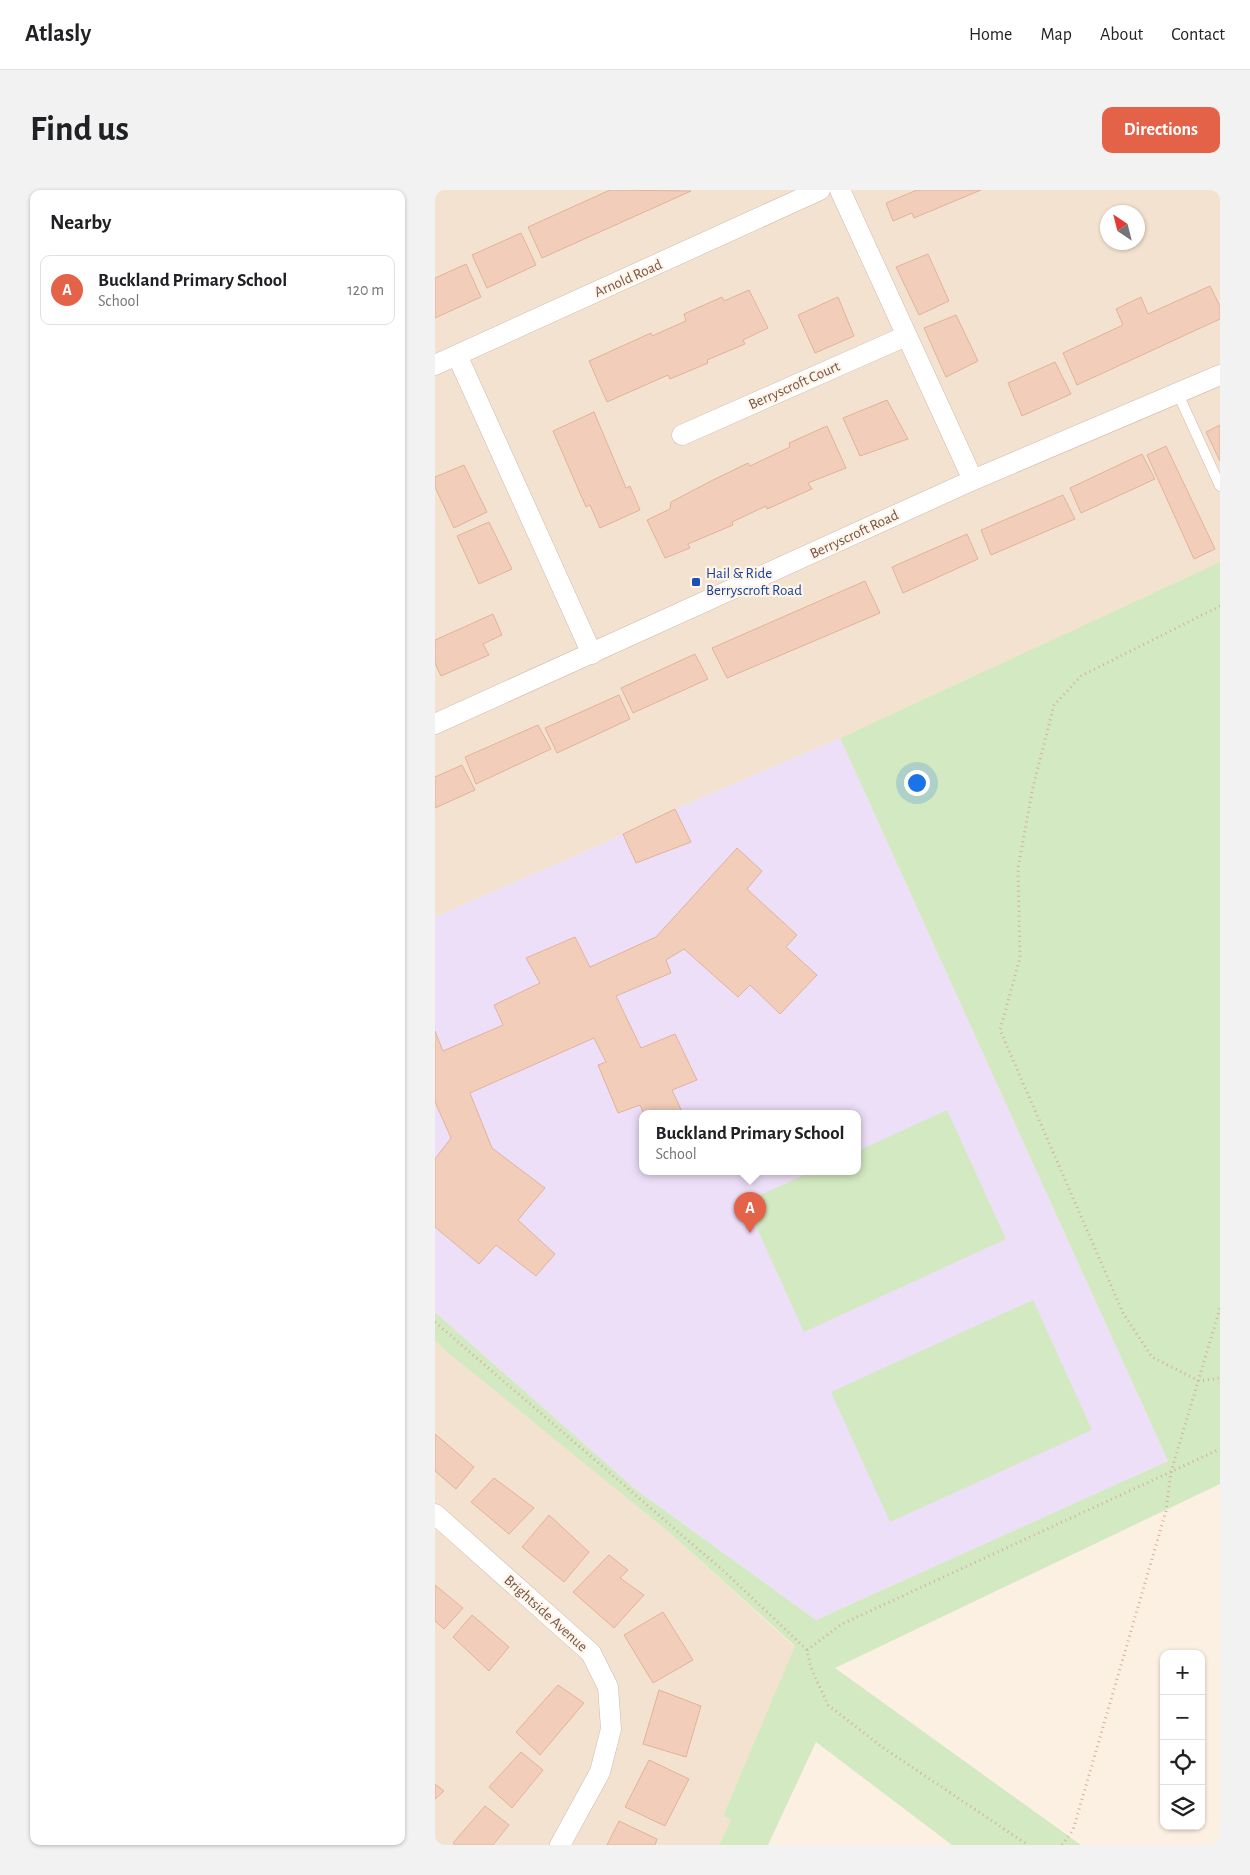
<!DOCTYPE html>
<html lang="en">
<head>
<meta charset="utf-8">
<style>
  body { margin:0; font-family:"Alegreya Sans",sans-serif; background:#f2f2f2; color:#202124 }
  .controls { position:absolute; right:15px; bottom:15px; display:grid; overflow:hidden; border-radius:10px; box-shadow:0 1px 4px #0004 }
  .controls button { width:45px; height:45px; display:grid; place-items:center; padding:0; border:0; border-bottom:1px solid #e0e0e0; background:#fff; color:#202124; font:25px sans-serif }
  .compass { position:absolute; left:665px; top:15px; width:45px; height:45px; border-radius:50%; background:#fff; box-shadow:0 1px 4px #0004; rotate:325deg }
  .you { position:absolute; left:481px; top:592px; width:18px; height:18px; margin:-12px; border:4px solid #fff; border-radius:50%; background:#1a73e8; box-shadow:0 0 0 8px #1a73e833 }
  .badge { display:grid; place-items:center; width:32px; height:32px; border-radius:50%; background:#e46348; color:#fff; font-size:16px; font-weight:700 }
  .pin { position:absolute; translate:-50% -41px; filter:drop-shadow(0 1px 2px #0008) }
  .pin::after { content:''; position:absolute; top:26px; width:18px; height:15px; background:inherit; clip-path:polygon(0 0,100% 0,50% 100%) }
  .popup { position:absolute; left:204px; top:920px; width:222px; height:65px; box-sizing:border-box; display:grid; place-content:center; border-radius:10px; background:#fff; filter:drop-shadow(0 1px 4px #0005); font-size:16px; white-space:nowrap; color:#757577 }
  .popup b { font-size:19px; color:#202124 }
  .popup::after { content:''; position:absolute; left:50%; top:100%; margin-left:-10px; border:10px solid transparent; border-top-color:#fff }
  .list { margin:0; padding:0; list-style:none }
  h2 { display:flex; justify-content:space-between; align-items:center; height:65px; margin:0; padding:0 20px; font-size:21px }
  h2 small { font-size:16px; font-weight:400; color:#757577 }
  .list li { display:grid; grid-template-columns:32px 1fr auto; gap:15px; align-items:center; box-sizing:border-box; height:70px; margin:0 10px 10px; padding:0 10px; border:1px solid #e0e0e0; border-radius:10px }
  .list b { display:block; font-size:19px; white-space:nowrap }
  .list p { margin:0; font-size:16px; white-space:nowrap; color:#757577 }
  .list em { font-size:16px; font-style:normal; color:#757577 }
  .icon { flex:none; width:28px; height:28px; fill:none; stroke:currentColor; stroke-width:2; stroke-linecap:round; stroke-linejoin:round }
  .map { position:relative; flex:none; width:785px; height:1655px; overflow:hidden; border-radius:10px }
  header { display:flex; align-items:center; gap:30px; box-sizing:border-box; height:70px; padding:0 25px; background:#fff; border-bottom:1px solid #e0e0e0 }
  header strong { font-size:24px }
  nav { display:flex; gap:28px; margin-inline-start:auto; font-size:18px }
  .intro { display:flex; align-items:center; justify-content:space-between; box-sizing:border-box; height:120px; padding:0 30px }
  h1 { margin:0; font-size:35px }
  .button { padding:12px 22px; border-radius:10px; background:#e46348; color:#fff; font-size:18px; font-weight:700 }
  main { display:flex; gap:30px; padding:0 30px }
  aside { flex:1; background:#fff; border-radius:10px; box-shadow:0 1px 4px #0004 }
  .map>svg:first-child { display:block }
  .residential { fill:#f3e2d0; fill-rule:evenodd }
  .education { fill:#eddff8; fill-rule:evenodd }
  .green { fill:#d3e9c1 }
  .building { fill:#f1cdba; stroke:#e3b29a }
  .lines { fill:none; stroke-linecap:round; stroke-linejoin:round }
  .lane-casing { stroke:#cfbaac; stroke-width:11 }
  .street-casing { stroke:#cfbaac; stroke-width:21 }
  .path { stroke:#d5b09d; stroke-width:3; stroke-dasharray:1 4; stroke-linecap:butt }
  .lane { stroke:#fff; stroke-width:10 }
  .street { stroke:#fff; stroke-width:20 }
  .transit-dot { fill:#1a4fb4; stroke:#fff4e8; stroke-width:2 }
  .labels { text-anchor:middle; stroke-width:4.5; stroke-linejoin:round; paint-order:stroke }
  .street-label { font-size:15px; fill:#735649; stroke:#fff4e8 }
  .transit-label { font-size:15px; fill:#164399; stroke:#fff4e8; text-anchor:start }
</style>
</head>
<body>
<header>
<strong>Atlasly</strong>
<nav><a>Home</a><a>Map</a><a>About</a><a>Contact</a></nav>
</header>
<div class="intro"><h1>Find us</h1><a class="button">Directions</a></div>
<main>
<aside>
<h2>Nearby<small></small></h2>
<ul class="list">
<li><span class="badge">A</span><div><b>Buckland Primary School</b><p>School</p></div><em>120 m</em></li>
</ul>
</aside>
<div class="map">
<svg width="785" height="1655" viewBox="0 0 785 1655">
  <rect width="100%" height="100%" fill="#fcf0e2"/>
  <path class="residential" d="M 0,0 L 785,0 L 785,372 L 405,548 L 240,619 L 167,654 L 0,727 ZM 672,22 L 702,22 L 702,52 L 672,52 Z
    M 0,1150 L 235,1343 L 360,1457 L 288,1626 L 296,1630 L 284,1655 L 0,1655 Z"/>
  <path class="education" d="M 405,548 L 733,1271 L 381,1430 L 200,1299 L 0,1122 L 0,727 L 167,654 L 240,619 ZM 208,924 L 422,924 L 422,982 L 208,982 Z"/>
  <path class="green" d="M 785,372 L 785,1294 L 400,1478 L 646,1655 L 517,1655 L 381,1552 L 333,1655 L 284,1655 L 296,1630 L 288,1626 L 360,1456 L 235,1343 L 10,1160 L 0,1150 L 0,1122 L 200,1299 L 381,1430 L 733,1271 L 405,548 Z
    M 512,920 L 571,1049 L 369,1142 L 310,1012 L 376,982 L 422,982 L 423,961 Z
    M 598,1110 L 657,1240 L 455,1332 L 396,1202 Z"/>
  <path class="building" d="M 175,0 L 256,1 L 107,68 L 93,37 Z
    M 482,0 L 546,0 L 479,28 L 477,23 L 458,31 L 451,13 Z
    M 86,43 L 101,75 L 52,98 L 37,65 Z
    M 493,64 L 514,111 L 484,125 L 461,77 Z
    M 31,74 L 46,107 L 0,128 L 0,88 Z
    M 775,96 L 785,116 L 785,129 L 642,195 L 628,163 L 688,135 L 681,119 L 706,107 L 713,124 Z
    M 314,100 L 333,138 L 308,150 L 310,154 L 272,170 L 273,173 L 235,189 L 233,185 L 172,212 L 154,171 L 216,143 L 217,146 L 251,131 L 249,124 L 287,107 L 289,111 Z
    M 403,107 L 419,146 L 380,163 L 363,125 Z
    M 521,125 L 543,171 L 511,187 L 489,138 Z
    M 620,172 L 636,204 L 587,226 L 573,193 Z
    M 452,210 L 473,249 L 425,266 L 408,228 Z
    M 159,222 L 191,298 L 195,296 L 205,320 L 165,338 L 155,315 L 151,317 L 118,241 Z
    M 785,235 L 785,271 L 771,242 Z
    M 392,236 L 411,278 L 373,293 L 377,299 L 332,319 L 331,316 L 297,332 L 298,335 L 253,354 L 255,358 L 230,368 L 212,330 L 235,319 L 236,312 L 276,291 L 313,273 L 315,276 L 355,257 L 354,253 Z
    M 731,256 L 780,359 L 759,369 L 712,265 Z
    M 707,264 L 720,289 L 646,323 L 635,298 Z
    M 29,275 L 52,322 L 19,338 L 0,297 L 0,287 Z
    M 628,305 L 640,329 L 556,365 L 546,340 Z
    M 54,332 L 77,379 L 44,394 L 22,346 Z
    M 532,344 L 543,369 L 468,403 L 457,377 Z
    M 430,391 L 445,423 L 292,488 L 277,458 Z
    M 58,424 L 67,445 L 48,454 L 54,465 L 6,486 L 0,473 L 0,450 Z
    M 260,464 L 273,489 L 198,523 L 186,498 Z
    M 184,505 L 195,529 L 122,563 L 110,538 Z
    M 103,535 L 116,559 L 41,594 L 30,567 Z
    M 27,575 L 40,600 L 0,618 L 0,587 Z
    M 240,619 L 256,652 L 201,673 L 188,644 Z
    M 302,658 L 327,681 L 312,699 L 362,745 L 351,757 L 382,785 L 345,824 L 315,795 L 303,807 L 249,759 L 231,770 L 236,783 L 181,806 L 206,858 L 240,844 L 262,890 L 237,900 L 248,924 L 209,924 L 205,915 L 183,923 L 163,875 L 171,872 L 159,848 L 35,903 L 57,958 L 110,998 L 83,1030 L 120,1064 L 101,1086 L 61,1055 L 44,1074 L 0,1037 L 0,969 L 16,948 L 0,912 L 0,841 L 8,861 L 68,835 L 59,815 L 105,793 L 91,768 L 140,747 L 155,777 L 221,747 Z
    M 0,1244 L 39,1277 L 21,1299 L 0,1281 Z
    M 59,1288 L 99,1318 L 74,1344 L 36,1312 Z
    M 114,1325 L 154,1362 L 129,1392 L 87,1357 Z
    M 174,1365 L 193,1380 L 185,1388 L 209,1405 L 179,1438 L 138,1402 Z
    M 0,1395 L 28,1418 L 9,1439 L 0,1431 Z
    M 228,1422 L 258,1470 L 218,1493 L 189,1445 Z
    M 37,1425 L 74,1457 L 54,1481 L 18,1447 Z
    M 123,1495 L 149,1513 L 105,1565 L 81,1542 Z
    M 224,1500 L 266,1516 L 251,1567 L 208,1554 Z
    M 86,1562 L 108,1580 L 77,1618 L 54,1597 Z
    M 214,1570 L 254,1589 L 230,1636 L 190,1617 Z
    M 0,1594 L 9,1601 L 0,1609 Z
    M 50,1616 L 74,1635 L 58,1655 L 20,1655 L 18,1653 Z
    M 184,1631 L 222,1649 L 220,1655 L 172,1655 Z"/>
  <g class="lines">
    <g class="lane-casing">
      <path id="lane" d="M 743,204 L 785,296"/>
    </g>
    <g class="street-casing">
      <path id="street" d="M 405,0 L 538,290
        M 22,165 L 157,464
        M 0,175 L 385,0
        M 247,245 L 471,146
        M 0,534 L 538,290 L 785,185
        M 0,1324 L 156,1463 L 173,1497 L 176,1539 L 165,1582 L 125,1655"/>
    </g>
    <path class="path" d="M 785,416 L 646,486 L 619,515 L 598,597 L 583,678 L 585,768 L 565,840 L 688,1123 L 717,1167 L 764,1191 L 785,1188
      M 0,1132 L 292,1384 L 372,1460 L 376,1478 L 393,1515 L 447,1557 L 593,1655
      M 372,1460 L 407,1434 L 785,1259
      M 627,1655 L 638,1640 L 731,1321 L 736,1282 L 785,1118"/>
    <use href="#lane" class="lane"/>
    <use href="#street" class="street"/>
  </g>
  <rect class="transit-dot" x="256" y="387" width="10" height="10" rx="2.5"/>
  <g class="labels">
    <g class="street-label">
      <text transform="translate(193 88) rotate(-24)" y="5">Arnold Road</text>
      <text transform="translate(359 195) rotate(-24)" y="5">Berryscroft Court</text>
      <text transform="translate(419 344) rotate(-25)" y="5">Berryscroft Road</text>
      <text transform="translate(111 1423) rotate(42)" y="5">Brightside Avenue</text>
    </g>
    <g class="transit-label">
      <text x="271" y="388">Hail &amp; Ride<tspan x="271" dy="17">Berryscroft Road</tspan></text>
    </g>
  </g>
</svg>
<div class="controls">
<button>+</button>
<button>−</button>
<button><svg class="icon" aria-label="locate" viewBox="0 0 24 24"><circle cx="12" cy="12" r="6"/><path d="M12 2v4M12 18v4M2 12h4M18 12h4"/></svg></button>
<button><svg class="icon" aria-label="layers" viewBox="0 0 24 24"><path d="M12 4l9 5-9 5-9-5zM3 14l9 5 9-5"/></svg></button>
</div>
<svg class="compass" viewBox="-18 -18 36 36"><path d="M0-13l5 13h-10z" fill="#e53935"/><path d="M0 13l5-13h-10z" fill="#757577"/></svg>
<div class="you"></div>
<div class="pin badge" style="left:315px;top:1043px">A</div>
<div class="popup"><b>Buckland Primary School</b>School</div>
</div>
</main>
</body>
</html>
